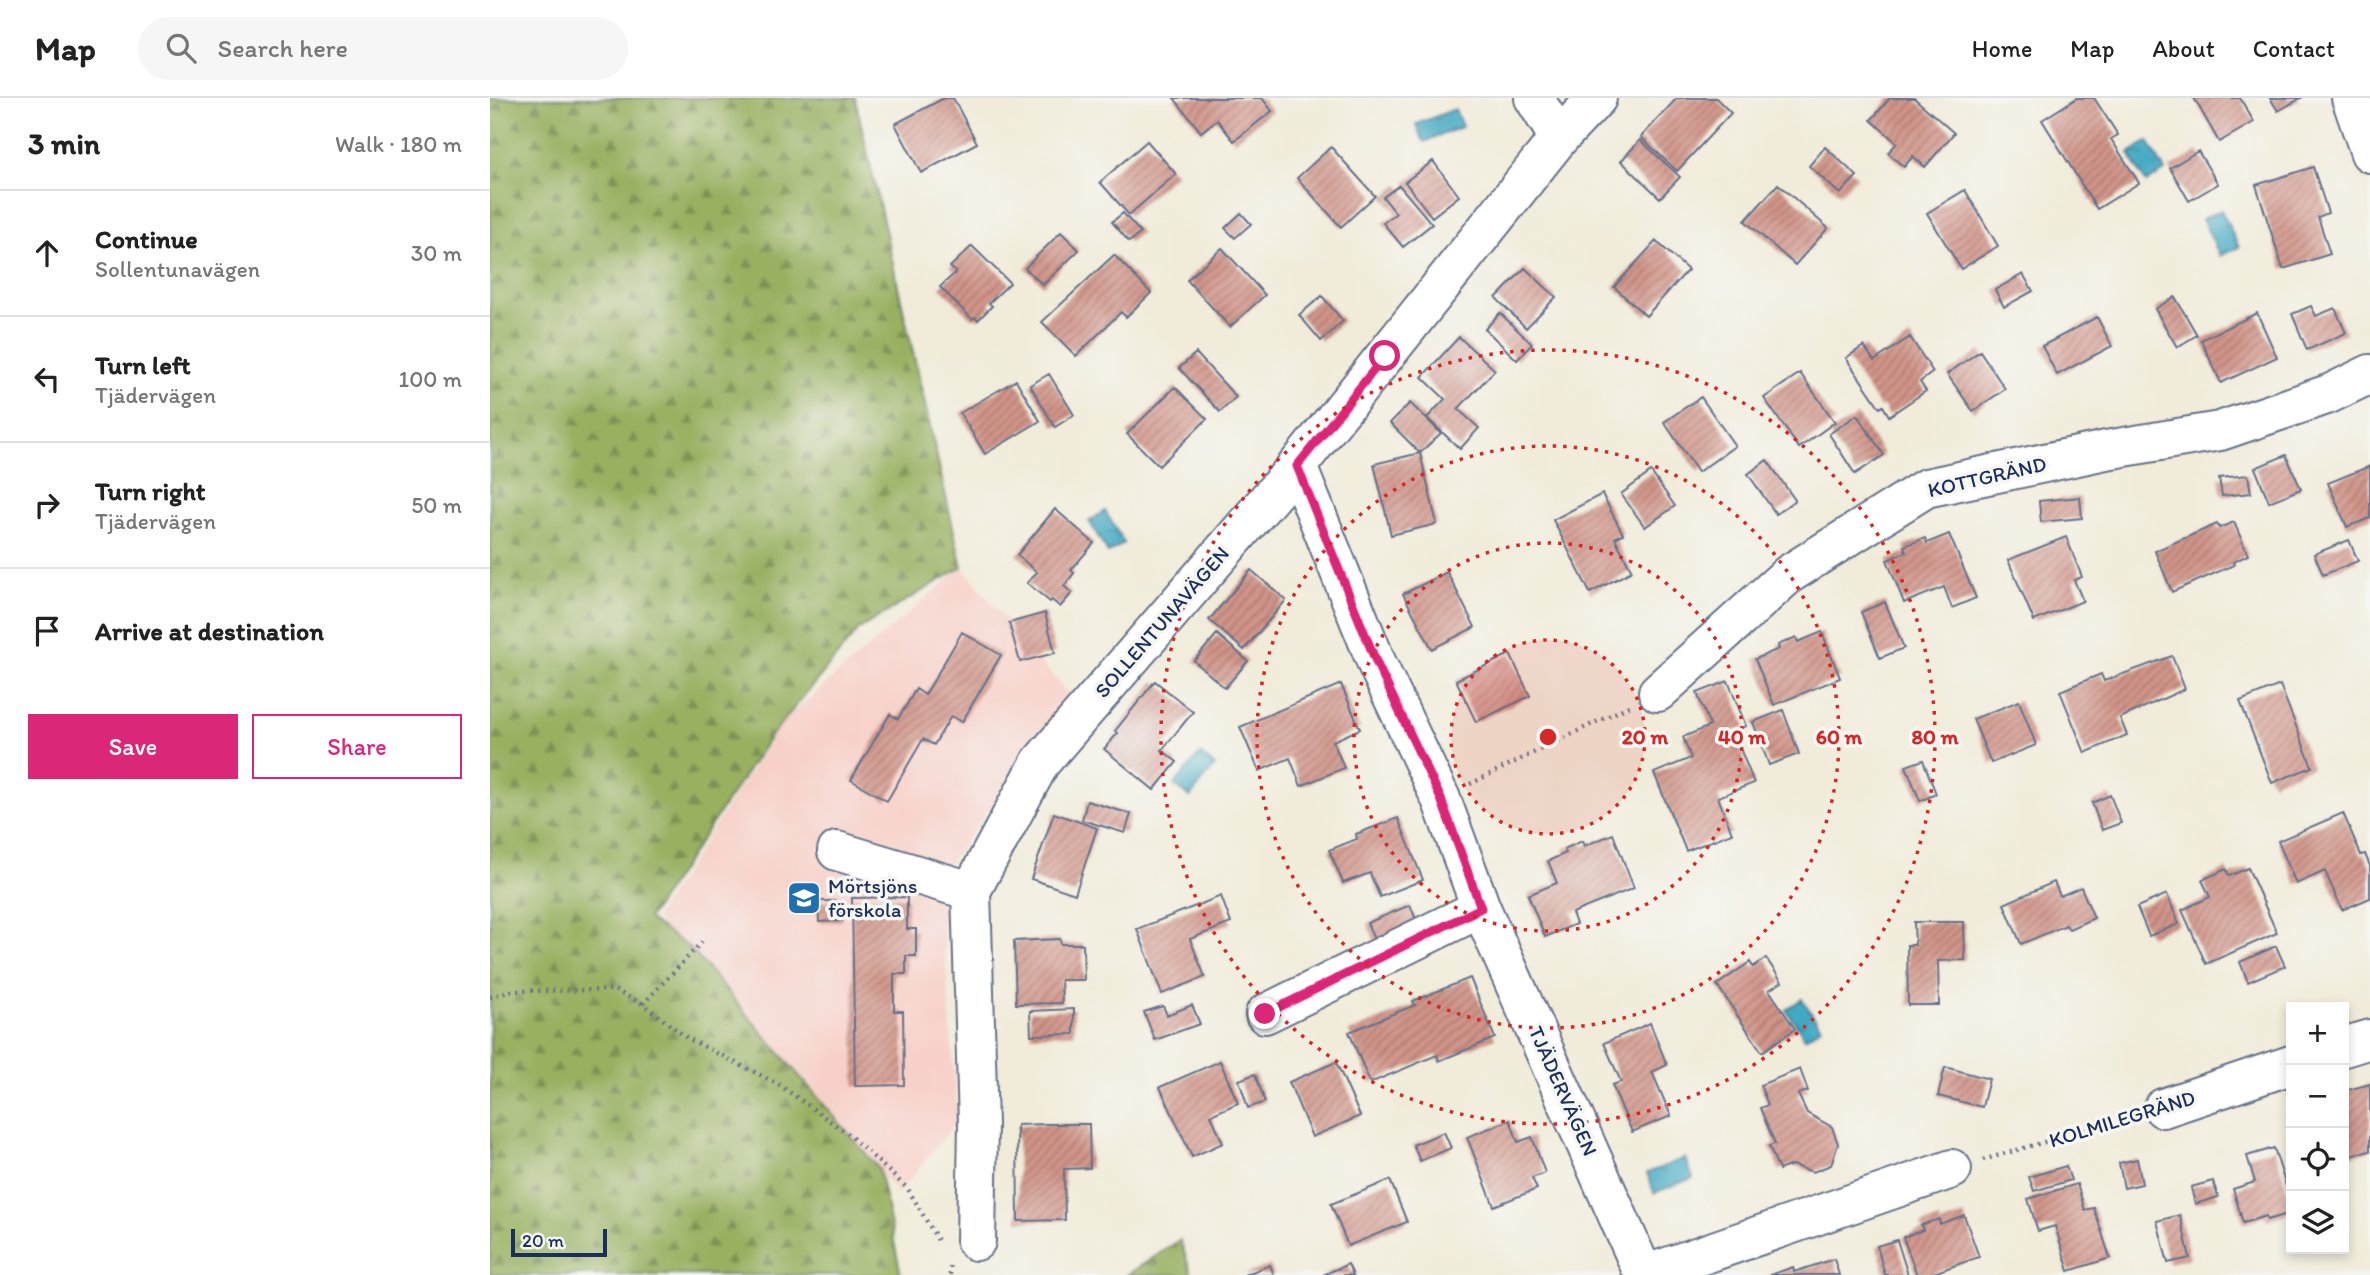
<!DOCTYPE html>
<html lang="en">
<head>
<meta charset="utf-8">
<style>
  body { margin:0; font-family:Itim,sans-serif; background:#f6f6f6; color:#222 }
  .controls { position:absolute; right:21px; bottom:21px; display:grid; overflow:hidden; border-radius:0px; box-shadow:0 4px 10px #0003 }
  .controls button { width:63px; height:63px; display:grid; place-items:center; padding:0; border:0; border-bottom:2px solid #e0e0e0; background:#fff; color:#222; font:35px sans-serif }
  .scale { position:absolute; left:21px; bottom:18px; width:96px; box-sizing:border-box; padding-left:7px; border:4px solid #1b2f5e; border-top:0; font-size:19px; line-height:24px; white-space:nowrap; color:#1b2f5e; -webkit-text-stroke:5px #f6f6f2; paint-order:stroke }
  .stop { position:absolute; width:21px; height:21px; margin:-16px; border:5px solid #db2777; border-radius:50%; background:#fff }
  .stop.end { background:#db2777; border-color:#fff; box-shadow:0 2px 7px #0008 }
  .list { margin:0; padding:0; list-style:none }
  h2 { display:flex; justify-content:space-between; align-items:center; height:91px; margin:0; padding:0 28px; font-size:30px }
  h2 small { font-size:23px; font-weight:400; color:#767676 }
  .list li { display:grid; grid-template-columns:46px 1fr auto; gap:21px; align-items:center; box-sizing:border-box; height:126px; padding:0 28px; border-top:2px solid #e0e0e0 }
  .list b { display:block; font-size:26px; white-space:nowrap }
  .list p { margin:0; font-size:23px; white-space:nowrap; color:#767676 }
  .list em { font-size:23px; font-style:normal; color:#767676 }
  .actions { display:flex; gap:14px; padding:21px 28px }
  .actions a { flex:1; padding:16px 0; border:2px solid #db2777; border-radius:0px; text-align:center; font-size:24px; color:#db2777 }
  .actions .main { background:#db2777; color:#fff }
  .icon { flex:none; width:38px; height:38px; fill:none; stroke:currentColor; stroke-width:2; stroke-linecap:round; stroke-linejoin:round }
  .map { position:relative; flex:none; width:1880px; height:1177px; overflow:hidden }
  header { display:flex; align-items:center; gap:42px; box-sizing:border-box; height:98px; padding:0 35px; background:#fff; border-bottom:2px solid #e0e0e0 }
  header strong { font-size:33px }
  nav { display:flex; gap:38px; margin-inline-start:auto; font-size:24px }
  .search { width:490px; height:63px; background:#f6f6f6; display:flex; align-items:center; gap:18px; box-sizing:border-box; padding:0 24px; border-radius:38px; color:#767676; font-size:26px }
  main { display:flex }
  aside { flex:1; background:#fff }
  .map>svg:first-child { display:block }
  .built { fill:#f7d1c9 }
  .forest { fill:url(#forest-firs); stroke:#5a7060; stroke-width:2 }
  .water { fill:url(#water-ripples); stroke:#2e6c90; stroke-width:2 }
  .building { fill:url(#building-hatch) }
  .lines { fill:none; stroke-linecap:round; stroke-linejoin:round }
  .minor-casing { stroke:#667189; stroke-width:42 }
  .path { stroke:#667189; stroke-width:4.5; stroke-dasharray:2 5; stroke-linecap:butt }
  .minor { stroke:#fff; stroke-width:38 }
  .route { stroke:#db2777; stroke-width:9 }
  .ring { fill:none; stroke:#d62828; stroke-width:3.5; stroke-dasharray:3.5 7 }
  .labels { text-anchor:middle; stroke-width:7; stroke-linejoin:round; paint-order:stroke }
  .street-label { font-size:21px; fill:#1b2f5e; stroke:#f6f6f2 }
  .poi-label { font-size:21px; fill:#1b2f5e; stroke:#f6f6f2; text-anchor:start }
  .centre { fill:#d62828; stroke:#f6f6f2; stroke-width:3.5 }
  .ring-label { font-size:21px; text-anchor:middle; font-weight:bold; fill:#d62828; stroke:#f6f6f2; stroke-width:7; stroke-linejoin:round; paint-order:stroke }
</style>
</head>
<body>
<header>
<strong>Map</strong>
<div class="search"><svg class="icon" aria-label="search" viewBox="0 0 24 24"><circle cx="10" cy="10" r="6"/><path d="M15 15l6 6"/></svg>Search here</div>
<nav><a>Home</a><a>Map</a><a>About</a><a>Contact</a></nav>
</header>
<main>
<aside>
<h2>3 min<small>Walk · 180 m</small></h2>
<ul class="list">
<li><svg class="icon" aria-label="ahead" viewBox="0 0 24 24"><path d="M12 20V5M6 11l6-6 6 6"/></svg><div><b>Continue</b><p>Sollentunavägen</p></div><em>30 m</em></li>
<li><svg class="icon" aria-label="left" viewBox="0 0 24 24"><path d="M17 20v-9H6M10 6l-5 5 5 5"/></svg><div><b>Turn left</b><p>Tjädervägen</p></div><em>100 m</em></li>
<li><svg class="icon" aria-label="right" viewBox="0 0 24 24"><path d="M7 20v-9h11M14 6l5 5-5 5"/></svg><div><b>Turn right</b><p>Tjädervägen</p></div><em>50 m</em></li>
<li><svg class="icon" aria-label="arrive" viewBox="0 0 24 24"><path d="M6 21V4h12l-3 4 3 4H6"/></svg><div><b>Arrive at destination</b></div></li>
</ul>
<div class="actions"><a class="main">Save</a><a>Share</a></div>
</aside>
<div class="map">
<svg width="1880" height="1177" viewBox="0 0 1880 1177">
  <defs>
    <pattern id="forest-firs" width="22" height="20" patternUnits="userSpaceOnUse" patternTransform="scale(1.75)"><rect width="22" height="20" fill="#98b061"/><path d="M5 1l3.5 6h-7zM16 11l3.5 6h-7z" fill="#7b9053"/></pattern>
    <pattern id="water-ripples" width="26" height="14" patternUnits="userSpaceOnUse" patternTransform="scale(1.75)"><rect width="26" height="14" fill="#42a9c2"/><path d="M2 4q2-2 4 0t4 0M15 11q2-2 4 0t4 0" fill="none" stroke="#368aa1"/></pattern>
    <pattern id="building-hatch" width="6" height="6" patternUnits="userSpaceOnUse" patternTransform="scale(1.75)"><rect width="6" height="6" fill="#d19488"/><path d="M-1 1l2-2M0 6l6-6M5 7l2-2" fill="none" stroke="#a97972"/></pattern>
  </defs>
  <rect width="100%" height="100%" fill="#f6f6f2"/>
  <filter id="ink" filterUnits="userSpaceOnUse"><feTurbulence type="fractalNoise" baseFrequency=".0143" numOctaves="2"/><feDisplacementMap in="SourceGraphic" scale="14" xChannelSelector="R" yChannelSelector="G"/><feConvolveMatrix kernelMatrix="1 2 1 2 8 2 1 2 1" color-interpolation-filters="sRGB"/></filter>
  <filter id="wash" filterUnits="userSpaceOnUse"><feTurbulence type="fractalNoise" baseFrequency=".00686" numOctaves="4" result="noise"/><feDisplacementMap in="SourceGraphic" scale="28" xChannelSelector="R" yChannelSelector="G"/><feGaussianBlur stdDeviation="1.57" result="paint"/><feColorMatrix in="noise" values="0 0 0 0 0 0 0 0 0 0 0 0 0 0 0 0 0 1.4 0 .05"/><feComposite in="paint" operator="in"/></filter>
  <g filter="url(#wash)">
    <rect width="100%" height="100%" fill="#f1ecda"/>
    <path class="built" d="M 472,469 L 581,600 L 449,779 L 468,1022 L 408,1096 L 278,939 L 165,820 L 292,624 Z"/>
    <path class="forest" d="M 0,0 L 365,0 L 472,469 L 369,531 L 280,639 L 158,821 L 200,850 L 389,1071 L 411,1177 L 0,1177 Z
      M 690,1142 L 702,1177 L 637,1177 Z"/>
    <path class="water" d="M 965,11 L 972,29 L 934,44 L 926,26 Z
      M 1658,43 L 1675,73 L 1656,85 L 1639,55 Z
      M 1731,112 L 1749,149 L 1730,158 L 1712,121 Z
      M 615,413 L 634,445 L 618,455 L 599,423 Z
      M 710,656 L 725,668 L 700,699 L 684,687 Z
      M 1312,901 L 1331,929 L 1315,940 L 1296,912 Z
      M 1195,1060 L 1203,1080 L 1164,1095 L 1157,1075 Z"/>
    <g id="blocks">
      <path class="building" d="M 454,0 L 463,0 L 487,45 L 431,75 L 405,26 Z
        M 684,0 L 772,0 L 782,13 L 744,43 L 727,22 L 711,34 Z
        M 1187,0 L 1226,0 L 1241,15 L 1187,73 L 1151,39 Z
        M 1400,0 L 1424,0 L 1464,35 L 1435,69 L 1423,58 L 1414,69 L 1398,55 L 1407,45 L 1381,22 Z
        M 1587,0 L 1604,0 L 1628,37 L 1621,41 L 1649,85 L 1607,111 L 1552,22 Z
        M 1704,0 L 1750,0 L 1764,24 L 1729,44 Z
        M 1780,0 L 1811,0 L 1788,13 Z
        M 1150,42 L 1190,79 L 1170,100 L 1131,63 Z
        M 657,43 L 686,76 L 639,117 L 610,84 Z
        M 841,49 L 885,98 L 851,129 L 807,80 Z
        M 1335,49 L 1367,78 L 1350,96 L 1319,68 Z
        M 1708,53 L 1728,86 L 1699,103 L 1680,70 Z
        M 943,63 L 969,98 L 942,119 L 915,84 Z
        M 1823,69 L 1838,115 L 1828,119 L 1840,156 L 1793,171 L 1766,87 Z
        M 1288,86 L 1338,130 L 1305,167 L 1255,123 Z
        M 909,87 L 942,126 L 913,149 L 893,125 L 906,115 L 893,99 Z
        M 1475,92 L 1508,148 L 1471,171 L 1437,115 Z
        M 633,115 L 651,135 L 639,144 L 622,124 Z
        M 751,115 L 761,126 L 745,140 L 735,130 Z
        M 571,134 L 589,152 L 553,187 L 535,170 Z
        M 1166,143 L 1198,172 L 1156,218 L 1124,189 Z
        M 482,148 L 520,185 L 499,205 L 502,208 L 488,222 L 485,219 L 482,221 L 450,189 L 466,174 L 460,169 Z
        M 732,150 L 775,197 L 740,229 L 697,182 Z
        M 624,157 L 661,195 L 636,219 L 631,214 L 586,258 L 552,224 Z
        M 1035,170 L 1066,199 L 1036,230 L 1006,200 Z
        M 1533,176 L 1543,193 L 1514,209 L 1505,192 Z
        M 832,198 L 853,223 L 831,243 L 809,217 Z
        M 1685,199 L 1707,237 L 1687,249 L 1665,211 Z
        M 1821,208 L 1826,218 L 1845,210 L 1856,235 L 1817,252 L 1802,216 Z
        M 1010,215 L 1042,246 L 1027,262 L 995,231 Z
        M 1767,215 L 1787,259 L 1731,285 L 1711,242 Z
        M 1607,219 L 1622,248 L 1567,277 L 1552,248 Z
        M 969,239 L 1005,272 L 968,311 L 989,330 L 970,351 L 937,320 L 955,301 L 932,279 Z
        M 1420,239 L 1443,274 L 1430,284 L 1436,293 L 1399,318 L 1393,308 L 1390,310 L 1356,260 L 1374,248 L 1384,263 Z
        M 1490,253 L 1515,291 L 1483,313 L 1457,276 Z
        M 706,255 L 746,299 L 730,314 L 689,270 Z
        M 1310,275 L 1345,324 L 1309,350 L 1274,300 Z
        M 559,276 L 584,317 L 565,329 L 540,287 Z
        M 526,282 L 550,323 L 495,356 L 470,315 Z
        M 685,289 L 717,321 L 669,368 L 637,336 Z
        M 1211,299 L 1245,348 L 1208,374 L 1174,324 Z
        M 920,305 L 951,335 L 930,355 L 900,325 Z
        M 1367,317 L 1394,357 L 1365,376 L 1339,336 Z
        M 930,355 L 947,426 L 901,437 L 884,366 Z
        M 1796,357 L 1811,391 L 1779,404 L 1765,370 Z
        M 1277,362 L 1305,402 L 1286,416 L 1258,376 Z
        M 1880,368 L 1880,420 L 1857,429 L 1838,385 Z
        M 1161,374 L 1185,408 L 1155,429 L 1131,396 Z
        M 1758,377 L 1761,395 L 1732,398 L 1729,380 Z
        M 1112,396 L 1133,436 L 1125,440 L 1142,473 L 1100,495 L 1063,422 Z
        M 1590,399 L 1592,420 L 1551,424 L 1549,403 Z
        M 565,411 L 604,445 L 581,472 L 584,475 L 574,488 L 582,495 L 570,509 L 562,502 L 560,504 L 537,485 L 547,474 L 527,457 Z
        M 1744,424 L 1758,457 L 1743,464 L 1744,467 L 1682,494 L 1665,453 L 1727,426 L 1729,430 Z
        M 1459,436 L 1486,500 L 1462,510 L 1454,489 L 1414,505 L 1397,462 L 1416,454 L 1414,448 L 1435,440 L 1437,445 Z
        M 1576,439 L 1592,479 L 1584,482 L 1593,503 L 1544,523 L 1518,462 Z
        M 1859,442 L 1868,463 L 1833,477 L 1824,456 Z
        M 761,472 L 796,502 L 754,552 L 719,522 Z
        M 957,474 L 985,529 L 942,551 L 913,496 Z
        M 1395,504 L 1414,550 L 1390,560 L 1371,514 Z
        M 555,515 L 565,555 L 530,564 L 519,525 Z
        M 472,534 L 511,557 L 472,624 L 461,618 L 444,647 L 433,641 L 397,703 L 361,682 L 400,616 L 408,621 L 426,591 L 435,597 Z
        M 1332,534 L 1350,580 L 1284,607 L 1265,561 L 1289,551 L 1288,547 L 1306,539 L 1308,544 Z
        M 727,536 L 758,563 L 735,590 L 704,563 Z
        M 1020,556 L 1040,598 L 986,624 L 966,582 Z
        M 1682,558 L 1695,591 L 1630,620 L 1637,637 L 1595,655 L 1570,593 L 1611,576 L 1614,583 Z
        M 665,583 L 703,614 L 672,652 L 687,664 L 664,692 L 614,651 L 628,635 L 625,633 Z
        M 1238,583 L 1256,628 L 1243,633 L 1264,685 L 1228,699 L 1242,735 L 1196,753 L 1164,675 L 1201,660 L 1193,639 L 1220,628 L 1207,595 Z
        M 851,586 L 870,631 L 843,643 L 854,670 L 811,688 L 800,660 L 769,673 L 750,629 Z
        M 1790,587 L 1822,669 L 1782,685 L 1750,603 Z
        M 1529,603 L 1546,647 L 1501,665 L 1483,621 Z
        M 1293,612 L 1309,656 L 1279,667 L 1263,624 Z
        M 1433,662 L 1446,696 L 1430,703 L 1416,668 Z
        M 1620,697 L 1631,725 L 1612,732 L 1602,705 Z
        M 597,703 L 641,716 L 635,735 L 592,722 Z
        M 564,715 L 607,730 L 585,796 L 541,781 Z
        M 1853,715 L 1871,757 L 1875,756 L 1880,768 L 1880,800 L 1852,812 L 1835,773 L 1806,786 L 1788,743 Z
        M 908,720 L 933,782 L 890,799 L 880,775 L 853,785 L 839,752 L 867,741 L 866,736 Z
        M 1123,736 L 1144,790 L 1082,815 L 1086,826 L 1055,839 L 1038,797 L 1067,785 L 1058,763 L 1076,755 L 1074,751 L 1092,743 L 1094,748 Z
        M 1758,770 L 1787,835 L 1716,866 L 1692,812 L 1720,799 L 1712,782 L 1736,771 L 1739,778 Z
        M 1564,784 L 1570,798 L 1591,789 L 1604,820 L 1579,831 L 1576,827 L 1531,846 L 1514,806 Z
        M 1677,796 L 1689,826 L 1659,838 L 1647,809 Z
        M 731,798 L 741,825 L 700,841 L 715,879 L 672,896 L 647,831 Z
        M 417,799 L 417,831 L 426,831 L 426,858 L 416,858 L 416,876 L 404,876 L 404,913 L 413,913 L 414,987 L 365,988 L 362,800 Z
        M 328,803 L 351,803 L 352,823 L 329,824 Z
        M 920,807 L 928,826 L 885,844 L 877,825 Z
        M 1424,824 L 1474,824 L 1475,862 L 1448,863 L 1449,907 L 1418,907 L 1417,847 L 1425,847 Z
        M 570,841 L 571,846 L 593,846 L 594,882 L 571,882 L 572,905 L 526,906 L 524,843 Z
        M 1786,848 L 1795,868 L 1758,884 L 1750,864 Z
        M 1276,860 L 1292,884 L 1279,892 L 1305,931 L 1272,954 L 1227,887 L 1260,864 L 1263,869 Z
        M 980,880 L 1005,940 L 949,963 L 947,957 L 880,985 L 859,934 L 925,907 L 923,903 Z
        M 702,907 L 710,926 L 665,942 L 654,914 L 673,908 L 677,917 Z
        M 584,911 L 584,936 L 541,937 L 540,913 Z
        M 1160,925 L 1177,967 L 1162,974 L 1181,1018 L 1142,1034 L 1122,987 L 1131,984 L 1114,945 Z
        M 730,963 L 748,1005 L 721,1017 L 733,1045 L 702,1059 L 670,989 Z
        M 846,964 L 870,1018 L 822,1039 L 799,984 Z
        M 1455,969 L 1499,981 L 1492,1009 L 1448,998 Z
        M 1310,971 L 1318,993 L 1308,996 L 1317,1015 L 1342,1029 L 1348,1046 L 1341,1067 L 1323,1074 L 1302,1067 L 1289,1072 L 1279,1048 L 1285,1046 L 1270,1010 L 1278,1007 L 1270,987 Z
        M 765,976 L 775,1004 L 758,1010 L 749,982 Z
        M 1880,986 L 1880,1053 L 1856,1059 L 1854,1048 L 1854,993 Z
        M 1020,1022 L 1028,1044 L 1042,1039 L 1055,1075 L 1042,1080 L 1047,1091 L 1004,1108 L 977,1039 Z
        M 556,1026 L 599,1026 L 600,1070 L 574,1071 L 575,1122 L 528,1123 L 527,1027 Z
        M 954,1034 L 961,1050 L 930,1063 L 923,1047 Z
        M 1784,1050 L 1801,1104 L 1801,1115 L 1777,1122 L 1776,1118 L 1753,1125 L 1743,1091 L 1765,1084 L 1757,1058 Z
        M 1647,1061 L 1652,1086 L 1634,1090 L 1629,1065 Z
        M 1576,1068 L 1581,1082 L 1544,1093 L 1539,1079 Z
        M 900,1082 L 917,1124 L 858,1148 L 841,1106 Z
        M 1723,1083 L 1728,1099 L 1705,1106 L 1701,1089 Z
        M 1587,1086 L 1595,1112 L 1604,1110 L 1620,1160 L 1579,1173 L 1565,1128 L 1548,1133 L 1538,1101 Z
        M 1474,1117 L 1489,1159 L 1438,1177 L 1427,1177 L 1413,1139 L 1433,1132 L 1431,1127 L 1449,1121 L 1450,1126 Z
        M 1690,1117 L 1700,1160 L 1678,1165 L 1667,1123 Z
        M 1407,1142 L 1418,1177 L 1395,1177 L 1387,1148 Z
        M 1344,1161 L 1349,1177 L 1280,1177 L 1303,1169 L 1304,1174 Z
        M 858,1166 L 863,1177 L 833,1177 Z
        M 780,1167 L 784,1177 L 754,1177 Z"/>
    </g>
  </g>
  <g filter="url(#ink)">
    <use href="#blocks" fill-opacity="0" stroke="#667189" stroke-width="2"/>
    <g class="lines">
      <g class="minor-casing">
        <path id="minor" d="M 1044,0 L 1069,40
          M 1861,0 L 1880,55
          M 807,368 L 887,566 L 951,701 L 991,810 L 1154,1177
          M 1168,594 L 1299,476 L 1436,390 L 1616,352 L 1730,333 L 1839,296 L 1880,276
          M 347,753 L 481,793
          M 775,916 L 991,810
          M 1854,949 L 1880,941
          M 1673,1010 L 1801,967
          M 486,1143 L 488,1026 L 481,793 L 550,665 L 807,368 L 1069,40 L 1107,0
          M 1154,1177 L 1462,1071"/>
      </g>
      <path class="path" d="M 980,686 L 1139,608
        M 0,899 L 22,893 L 124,892 L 153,906 L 197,940 L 288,986 L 357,1035 L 418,1091 L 450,1146
        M 153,906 L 213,843
        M 1493,1062 L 1640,1019
        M 460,1177 L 460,1166"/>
      <use href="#minor" class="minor"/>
    </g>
  </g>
  <g class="lines" filter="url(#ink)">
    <path class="route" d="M 775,916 L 991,810 L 951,701 L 887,566 L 807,368 L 895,258"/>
  </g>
  <circle cx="1058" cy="639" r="97" fill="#d62828" fill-opacity=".12"/>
  <g class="ring">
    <circle cx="1058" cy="639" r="97"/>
    <circle cx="1058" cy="639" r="194"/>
    <circle cx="1058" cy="639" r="291"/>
    <circle cx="1058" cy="639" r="387"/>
  </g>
  <defs>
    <g id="school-square" transform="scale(1.75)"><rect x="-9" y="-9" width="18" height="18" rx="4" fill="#1f6fb2" stroke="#f6f6f2"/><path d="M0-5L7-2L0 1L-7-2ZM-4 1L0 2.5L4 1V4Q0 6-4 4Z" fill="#fff"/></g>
  </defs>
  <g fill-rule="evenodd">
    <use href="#school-square" x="314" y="800"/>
  </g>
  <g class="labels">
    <g class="street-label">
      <text transform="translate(1497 379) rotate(-13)" y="7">KOTTGRÄND</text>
      <text transform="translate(672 524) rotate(-49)" y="7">SOLLENTUNAVÄGEN</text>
      <text transform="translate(1073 993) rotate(66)" y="7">TJÄDERVÄGEN</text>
      <text transform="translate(1632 1021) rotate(-17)" y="7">KOLMILEGRÄND</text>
    </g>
    <g class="poi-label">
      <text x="338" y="795">Mörtsjöns<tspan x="338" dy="24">förskola</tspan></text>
    </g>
  </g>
  <circle cx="1058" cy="639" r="10" class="centre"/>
  <g class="ring-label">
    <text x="1155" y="646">20 m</text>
    <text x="1252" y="646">40 m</text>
    <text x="1349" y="646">60 m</text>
    <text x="1445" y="646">80 m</text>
  </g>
</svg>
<div class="controls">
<button>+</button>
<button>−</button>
<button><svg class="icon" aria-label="locate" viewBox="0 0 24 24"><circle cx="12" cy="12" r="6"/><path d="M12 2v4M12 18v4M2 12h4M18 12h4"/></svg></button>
<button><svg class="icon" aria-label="layers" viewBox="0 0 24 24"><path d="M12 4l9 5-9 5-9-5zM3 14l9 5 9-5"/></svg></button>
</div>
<div class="scale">20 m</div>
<div class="stop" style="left:895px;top:258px"></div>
<div class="stop end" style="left:775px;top:916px"></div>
</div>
</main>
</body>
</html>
